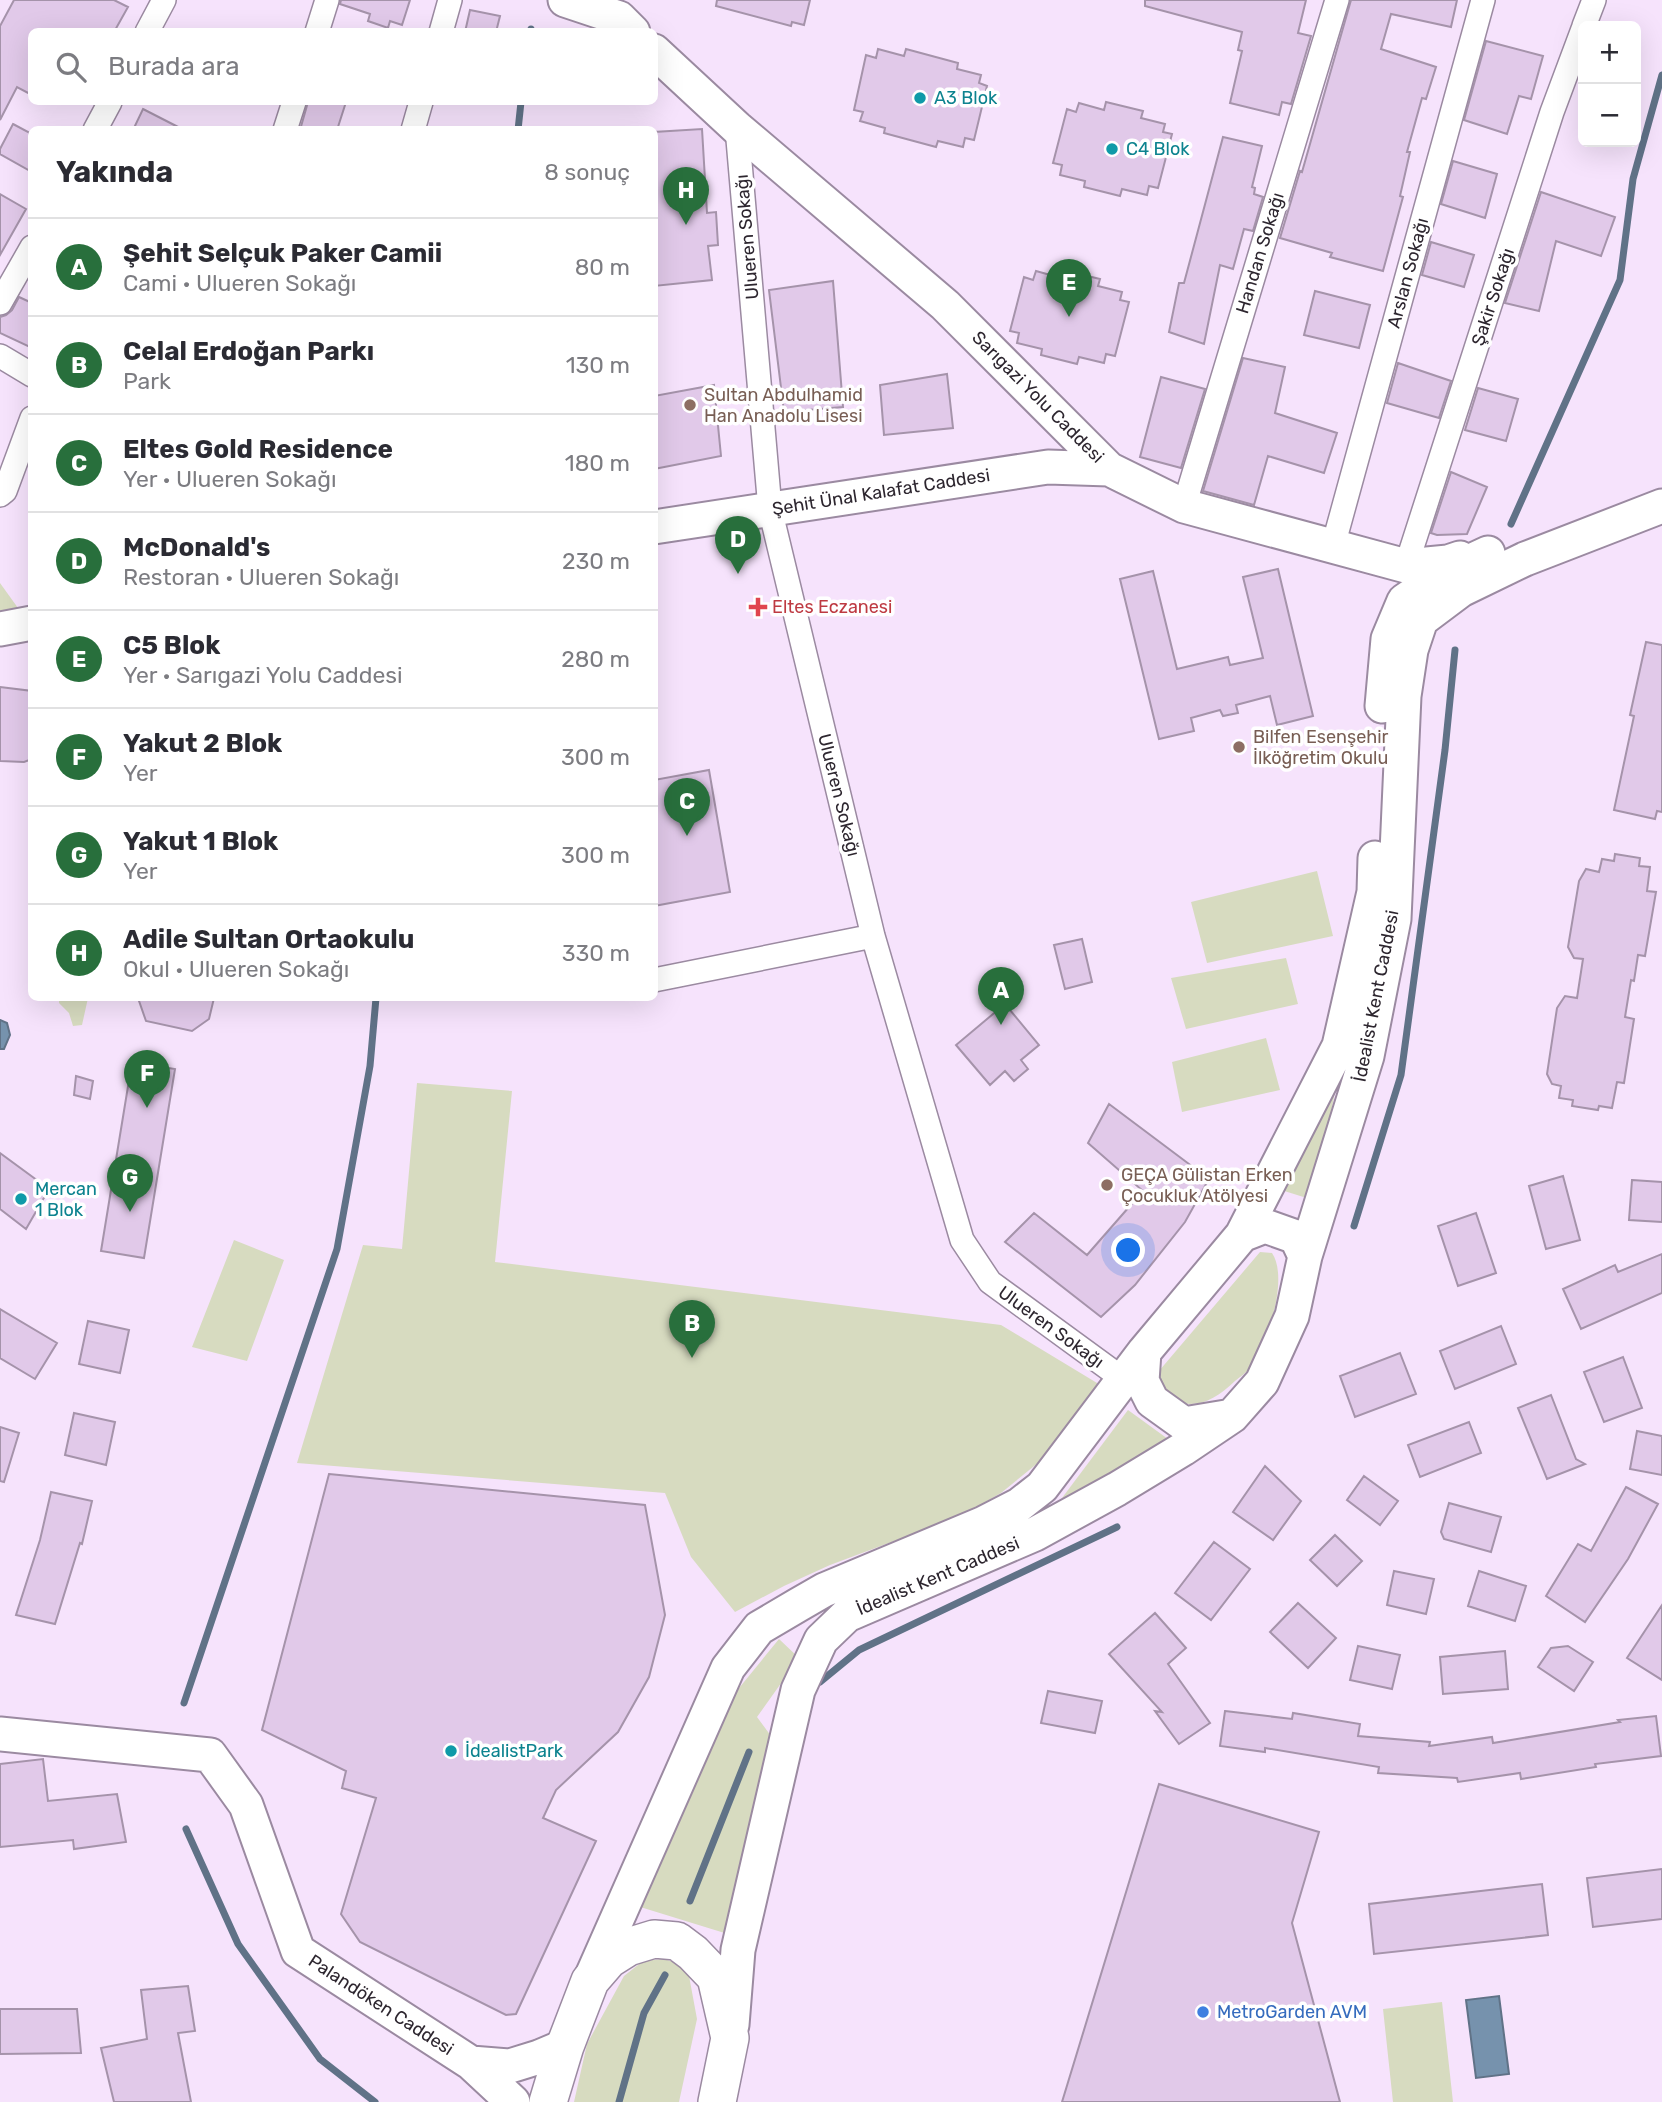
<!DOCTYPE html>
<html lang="tr">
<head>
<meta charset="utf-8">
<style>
  body { margin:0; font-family:Rubik,sans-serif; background:#f2f2f3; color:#2b2b33 }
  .controls { position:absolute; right:21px; top:21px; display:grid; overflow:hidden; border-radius:10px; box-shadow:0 7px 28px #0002 }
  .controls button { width:63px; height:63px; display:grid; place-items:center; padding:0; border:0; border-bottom:2px solid #e1e1e2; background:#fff; color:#2b2b33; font:35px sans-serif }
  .you { position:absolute; left:1129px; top:1251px; width:24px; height:24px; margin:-18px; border:5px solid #fff; border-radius:50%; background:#1a73e8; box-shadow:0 0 0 10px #1a73e833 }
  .badge { display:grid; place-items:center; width:46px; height:46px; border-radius:50%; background:#286f3c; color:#fff; font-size:23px; font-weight:700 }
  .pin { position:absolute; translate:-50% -58px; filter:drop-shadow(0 2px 4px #0008) }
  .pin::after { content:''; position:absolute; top:37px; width:24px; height:21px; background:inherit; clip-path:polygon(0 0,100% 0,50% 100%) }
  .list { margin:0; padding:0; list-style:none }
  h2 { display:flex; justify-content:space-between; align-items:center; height:91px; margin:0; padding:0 28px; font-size:30px }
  h2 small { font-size:23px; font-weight:400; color:#7c7c81 }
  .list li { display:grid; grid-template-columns:46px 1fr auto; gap:21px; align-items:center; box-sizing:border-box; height:98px; padding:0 28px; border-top:2px solid #e1e1e2 }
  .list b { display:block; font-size:26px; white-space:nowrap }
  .list p { margin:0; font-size:23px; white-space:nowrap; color:#7c7c81 }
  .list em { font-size:23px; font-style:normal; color:#7c7c81 }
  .icon { flex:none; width:38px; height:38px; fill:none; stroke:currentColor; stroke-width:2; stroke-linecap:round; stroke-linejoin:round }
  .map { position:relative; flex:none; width:1662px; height:2102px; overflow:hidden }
  .search { position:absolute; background:#fff; box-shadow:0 7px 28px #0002; left:28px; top:28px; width:630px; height:77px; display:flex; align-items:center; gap:18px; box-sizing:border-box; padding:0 24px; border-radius:10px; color:#7c7c81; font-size:26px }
  .panel { position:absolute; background:#fff; box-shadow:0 7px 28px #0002; left:28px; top:126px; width:630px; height:875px; border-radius:10px }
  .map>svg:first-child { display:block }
  .green { fill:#d7dbc0 }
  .water { fill:#7692ad; stroke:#607287; stroke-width:2 }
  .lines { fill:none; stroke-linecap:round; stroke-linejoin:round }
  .stream { stroke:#607287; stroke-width:7 }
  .building { fill:#e1c9e9; stroke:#a593aa; stroke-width:2 }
  .street-casing { stroke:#9b8aa1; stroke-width:26 }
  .secondary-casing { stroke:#9b8aa1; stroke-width:37 }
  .primary-casing { stroke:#9b8aa1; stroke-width:40 }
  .street { stroke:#fff; stroke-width:23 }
  .secondary { stroke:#fff; stroke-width:33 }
  .primary { stroke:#fff; stroke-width:37 }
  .culture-dot { fill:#0f9aa8; stroke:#fff; stroke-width:2.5 }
  .education-dot { fill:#8d6e63; stroke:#fff; stroke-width:2.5 }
  .health-dot { fill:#e0444e; stroke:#fff; stroke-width:2.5 }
  .shop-dot { fill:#3f7fe0; stroke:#fff; stroke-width:2.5 }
  .labels { text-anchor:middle; stroke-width:7; stroke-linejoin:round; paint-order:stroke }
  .culture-label { font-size:18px; fill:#0d838f; stroke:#fff; text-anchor:start }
  .street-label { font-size:18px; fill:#2d262f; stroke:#fff }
  .education-label { font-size:18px; fill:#785e54; stroke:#fff; text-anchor:start }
  .health-label { font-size:18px; fill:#be3a42; stroke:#fff; text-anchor:start }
  .shop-label { font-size:18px; fill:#366cbe; stroke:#fff; text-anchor:start }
</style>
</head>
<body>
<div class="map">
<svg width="1662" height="2102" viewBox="0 0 1662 2102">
  <rect width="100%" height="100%" fill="#f6e3fc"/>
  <path class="green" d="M 0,583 L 18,608 L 0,611 Z
    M 1317,871 L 1333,936 L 1207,963 L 1191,902 Z
    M 1286,958 L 1298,1004 L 1186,1029 L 1171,978 Z
    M 59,998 L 88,998 L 82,1025 L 73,1026 L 69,1013 L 59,1003 Z
    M 1266,1038 L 1280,1090 L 1182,1112 L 1172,1062 Z
    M 1339,1073 L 1313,1200 L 1278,1189 Z
    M 417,1083 L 512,1091 L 495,1262 L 1001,1325 L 1102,1386 L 1044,1458 L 1001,1493 L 961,1516 L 830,1565 L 784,1586 L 735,1612 L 691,1557 L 665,1493 L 297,1463 L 363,1245 L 402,1249 Z
    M 234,1240 L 284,1260 L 247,1361 L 192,1347 Z
    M 1260,1252 L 1272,1253 C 1289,1278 1268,1343 1251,1367 C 1247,1372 1240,1377 1235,1381 C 1211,1404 1187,1414 1159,1391 L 1159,1371 Z
    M 1128,1410 L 1168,1439 L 1059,1502 Z
    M 779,1639 L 799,1658 L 757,1717 L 771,1736 L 731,1935 L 637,1906 L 735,1693 Z
    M 663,1959 L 687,1965 L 697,2019 L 679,2102 L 574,2102 L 587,2044 L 624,1976 L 643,1961 Z
    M 1442,2002 L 1453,2102 L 1393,2102 L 1383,2009 Z"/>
  <path class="water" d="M 0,1020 L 7,1023 L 10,1035 L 4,1049 L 0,1049 Z
    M 1499,1996 L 1509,2074 L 1476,2078 L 1466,2000 Z"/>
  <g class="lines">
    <path class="stream" d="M 531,32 L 531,29
      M 518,130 L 521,102
      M 1511,524 L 1620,280 L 1633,179 L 1662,75
      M 1354,1226 L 1401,1075 L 1445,750 L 1455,650
      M 820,1682 L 859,1650 L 1117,1527
      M 184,1703 L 337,1249 L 370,1066 L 376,998
      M 186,1829 L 238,1944 L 320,2059 L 375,2102
      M 690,1901 L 749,1752
      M 619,2102 L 644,2013 L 665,1975"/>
  </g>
  <path class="building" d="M 14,0 L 114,0 L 128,7 L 114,32 L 32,32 L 32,95 L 17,87 L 0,120 L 0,26 Z
    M 341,0 L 410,0 L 402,25 L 390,21 L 388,28 L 368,21 L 370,14 L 340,4 Z
    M 717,0 L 810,0 L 804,25 L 792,22 L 791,26 L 716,6 Z
    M 1145,0 L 1306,0 L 1298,33 L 1311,36 L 1291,104 L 1282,102 L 1279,115 L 1230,103 L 1242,51 L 1238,50 L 1242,32 L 1145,6 Z
    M 1351,0 L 1457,0 L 1451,27 L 1391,14 L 1381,49 L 1436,67 L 1426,99 L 1422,98 L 1407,152 L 1410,152 L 1400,196 L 1403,197 L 1383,271 L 1330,257 L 1332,253 L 1280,238 L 1300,171 L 1302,172 Z
    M 470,10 L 500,16 L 496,32 L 465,32 Z
    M 1486,41 L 1543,56 L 1531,99 L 1519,96 L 1507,134 L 1464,120 Z
    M 878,49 L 904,56 L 906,49 L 958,63 L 957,69 L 981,75 L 979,83 L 987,86 L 974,140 L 965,138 L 963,147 L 938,141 L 936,147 L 884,133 L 885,128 L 860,121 L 863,112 L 854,110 L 866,55 L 876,58 Z
    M 308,102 L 346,102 L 337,130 L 300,130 Z
    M 1106,102 L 1143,111 L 1141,118 L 1165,124 L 1163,132 L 1172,134 L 1158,188 L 1149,186 L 1147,195 L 1122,189 L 1120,196 L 1084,187 L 1085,181 L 1060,175 L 1062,165 L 1053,163 L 1067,109 L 1076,112 L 1079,103 L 1104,110 Z
    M 143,109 L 184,130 L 133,130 Z
    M 13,124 L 32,134 L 32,172 L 0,154 L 0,149 Z
    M 702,129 L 707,213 L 716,212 L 718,245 L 708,246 L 712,280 L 654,286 L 654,132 Z
    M 1223,137 L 1262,146 L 1252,187 L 1255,188 L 1254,194 L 1263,197 L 1253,231 L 1244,229 L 1233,269 L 1220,265 L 1204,344 L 1169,332 L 1179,283 L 1184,283 Z
    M 1453,161 L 1497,174 L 1485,218 L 1441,204 Z
    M 1541,192 L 1615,217 L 1601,256 L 1556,241 L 1539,311 L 1505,303 Z
    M 0,194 L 26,209 L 0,255 Z
    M 1431,242 L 1474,255 L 1464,287 L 1422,275 Z
    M 1063,270 L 1100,279 L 1098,286 L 1122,292 L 1120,300 L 1129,302 L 1115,356 L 1106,354 L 1104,363 L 1079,357 L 1077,364 L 1041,355 L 1042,349 L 1017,343 L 1019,333 L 1010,331 L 1024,277 L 1033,280 L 1036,271 L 1061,278 Z
    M 833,281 L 843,407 L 784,412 L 769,290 Z
    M 1315,291 L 1370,305 L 1359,348 L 1304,335 Z
    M 19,297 L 32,303 L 32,348 L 0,333 L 0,317 L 6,315 L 12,310 Z
    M 1243,358 L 1285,367 L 1275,413 L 1337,433 L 1324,473 L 1268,456 L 1254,505 L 1203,491 Z
    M 1398,363 L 1451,381 L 1439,418 L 1387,403 Z
    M 947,374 L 953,428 L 884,435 L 880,385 Z
    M 1161,377 L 1205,389 L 1181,468 L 1140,457 Z
    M 714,385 L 721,456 L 654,469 L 654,396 Z
    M 1478,388 L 1518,399 L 1506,441 L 1465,430 Z
    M 1451,472 L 1487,487 L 1467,534 L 1437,535 L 1431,533 Z
    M 1278,569 L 1313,716 L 1277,725 L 1270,696 L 1236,705 L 1238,713 L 1223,716 L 1220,710 L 1191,718 L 1194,731 L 1159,739 L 1120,579 L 1153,571 L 1177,669 L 1228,657 L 1230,665 L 1263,658 L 1243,577 Z
    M 1646,642 L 1662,645 L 1662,812 L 1657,811 L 1655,819 L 1614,810 L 1634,716 L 1630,715 Z
    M 0,687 L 32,691 L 32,759 L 24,762 L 0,761 Z
    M 709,770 L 730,892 L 654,906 L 654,780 Z
    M 1615,854 L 1640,858 L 1639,866 L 1650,867 L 1647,891 L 1656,892 L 1645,956 L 1638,955 L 1634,981 L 1631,980 L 1625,1017 L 1634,1019 L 1624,1083 L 1617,1082 L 1612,1108 L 1599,1106 L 1598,1110 L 1572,1106 L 1573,1100 L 1559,1098 L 1561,1086 L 1552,1084 L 1547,1074 L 1557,1008 L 1565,996 L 1577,998 L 1583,959 L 1574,958 L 1568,947 L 1579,881 L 1586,869 L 1599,872 L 1602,859 L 1614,861 Z
    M 1082,939 L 1092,982 L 1065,989 L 1054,945 Z
    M 138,998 L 214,998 L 209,1019 L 192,1031 L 146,1021 Z
    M 1005,1004 L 1039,1045 L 1021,1060 L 1028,1069 L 1014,1081 L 1005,1071 L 990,1085 L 956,1045 Z
    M 132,1062 L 175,1069 L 144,1258 L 101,1251 Z
    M 76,1076 L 93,1081 L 90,1099 L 74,1095 Z
    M 1109,1104 L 1209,1179 L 1185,1222 L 1135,1285 L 1101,1317 L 1005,1242 L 1034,1213 L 1087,1255 L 1143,1191 L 1088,1143 Z
    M 0,1153 L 49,1189 L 26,1229 L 0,1209 Z
    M 1563,1176 L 1580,1240 L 1546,1249 L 1529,1186 Z
    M 1632,1180 L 1662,1182 L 1662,1222 L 1629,1220 Z
    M 1476,1213 L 1496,1273 L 1458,1286 L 1438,1226 Z
    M 1662,1254 L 1662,1293 L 1581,1329 L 1563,1289 L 1615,1265 L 1618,1272 Z
    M 0,1309 L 57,1343 L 35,1379 L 0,1358 Z
    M 88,1321 L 129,1330 L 120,1373 L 79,1364 Z
    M 1501,1326 L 1516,1364 L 1455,1389 L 1440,1351 Z
    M 1400,1353 L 1416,1394 L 1355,1417 L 1340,1376 Z
    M 1623,1357 L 1642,1408 L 1604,1422 L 1584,1372 Z
    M 1551,1395 L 1576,1459 L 1585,1464 L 1547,1479 L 1518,1408 Z
    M 74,1413 L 115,1422 L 106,1465 L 65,1455 Z
    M 1469,1422 L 1481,1453 L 1420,1477 L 1408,1445 Z
    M 0,1427 L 19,1433 L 4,1482 L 0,1481 Z
    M 1637,1431 L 1662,1436 L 1662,1475 L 1630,1469 Z
    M 1265,1466 L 1301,1501 L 1273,1540 L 1233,1512 Z
    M 329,1474 L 645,1505 L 665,1615 L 649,1677 L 618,1732 L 556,1790 L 543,1818 L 596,1841 L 516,2014 L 506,2015 L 360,1942 L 341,1914 L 376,1798 L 342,1788 L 346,1771 L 262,1730 Z
    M 1364,1476 L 1398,1501 L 1380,1525 L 1347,1500 Z
    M 1626,1487 L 1658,1504 L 1628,1559 L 1585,1622 L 1546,1596 L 1578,1544 L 1591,1551 Z
    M 51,1492 L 92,1501 L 82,1544 L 80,1543 L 55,1624 L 16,1615 L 40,1540 Z
    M 1449,1503 L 1501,1517 L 1491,1552 L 1444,1539 L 1441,1532 Z
    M 1335,1535 L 1362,1561 L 1337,1586 L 1310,1560 Z
    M 1214,1542 L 1250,1569 L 1211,1620 L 1175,1593 Z
    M 1394,1571 L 1434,1579 L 1426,1614 L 1387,1605 Z
    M 1479,1571 L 1526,1586 L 1515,1621 L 1468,1606 Z
    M 1298,1603 L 1336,1638 L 1308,1668 L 1270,1632 Z
    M 1662,1605 L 1662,1680 L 1627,1658 Z
    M 1155,1613 L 1186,1648 L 1168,1664 L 1210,1723 L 1179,1744 L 1155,1711 L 1162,1712 L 1109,1654 Z
    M 1358,1646 L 1400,1655 L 1392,1689 L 1350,1680 Z
    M 1568,1646 L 1593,1662 L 1574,1691 L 1538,1667 L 1551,1648 Z
    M 1505,1651 L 1508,1689 L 1443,1694 L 1440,1657 Z
    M 1048,1691 L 1102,1701 L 1095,1733 L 1041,1723 Z
    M 1225,1711 L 1292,1719 L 1293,1713 L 1360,1724 L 1358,1736 L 1430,1742 L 1429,1746 L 1492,1737 L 1493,1743 L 1620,1722 L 1618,1720 L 1656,1716 L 1661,1756 L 1595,1764 L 1596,1767 L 1521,1779 L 1520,1773 L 1458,1782 L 1457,1778 L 1378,1773 L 1379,1767 L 1265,1748 L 1265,1752 L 1220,1746 Z
    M 43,1759 L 48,1801 L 117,1794 L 126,1842 L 74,1849 L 73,1840 L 0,1847 L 0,1764 Z
    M 1159,1784 L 1319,1832 L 1292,1923 L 1340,2102 L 1062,2102 Z
    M 1662,1869 L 1662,1919 L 1593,1927 L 1587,1878 Z
    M 1542,1884 L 1548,1935 L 1374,1954 L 1369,1904 Z
    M 188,1986 L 195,2031 L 178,2033 L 191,2102 L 114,2102 L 101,2048 L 147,2039 L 141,1990 Z
    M 0,2009 L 77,2009 L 81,2053 L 0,2054 Z"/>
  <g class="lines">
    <g class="street-casing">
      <path id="street" d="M 1584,26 L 1594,0
        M 147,32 L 164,0
        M 317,32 L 327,0
        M 441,32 L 450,0
        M 737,128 L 770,509 L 873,936 L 962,1240 L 990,1282 L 1123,1379
        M 95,130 L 110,102
        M 285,130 L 294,102
        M 413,130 L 421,102
        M 0,303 L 32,247
        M 0,356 L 32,375
        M 0,495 L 5,491 L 32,418
        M 1184,506 L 1337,0
        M 1333,546 L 1483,0
        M 1406,566 L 1552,112 L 1583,29
        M 654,980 L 873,936"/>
    </g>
    <g class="secondary-casing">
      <path id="secondary" d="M 565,0 L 619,18 L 633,32
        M 654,51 L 737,128 L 945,305 L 1109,469 L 1184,506 L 1406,566 L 1448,562 L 1460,558
        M 654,527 L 1048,467 L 1109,469
        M 0,629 L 32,623
        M 1382,706 L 1388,639 L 1404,601 L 1445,573 L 1488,553
        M 1242,1235 L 1265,1226 L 1296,1237 L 1305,1256
        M 1144,1352 L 1142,1381 L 1152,1401 L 1184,1424 L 1226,1417
        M 0,1734 L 210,1755 L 246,1805 L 298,1951 L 471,2063 L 513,2102
        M 591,1978 L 728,1668 L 759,1628 L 798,1605 L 824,1590 L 984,1523 L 1019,1505 L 1042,1487 L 1144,1352 L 1242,1235 L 1339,1046 L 1374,892 L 1375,858
        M 732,2025 L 738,1950 L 798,1690 L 821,1640 L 847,1615 L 1035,1534 L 1117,1489 L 1183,1449 L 1232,1416 L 1262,1382 L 1292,1316 L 1305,1256 L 1367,1056 L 1394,919 L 1404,696 L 1411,650 L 1421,620 L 1461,590 L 1525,559 L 1662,506
        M 471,2063 L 510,2066 L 539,2057 L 565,2046"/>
    </g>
    <g class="primary-casing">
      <path id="primary" d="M 548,2102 L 565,2046 L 590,1981 L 609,1959 L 628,1947 L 654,1939 L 677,1941 L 693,1953 L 716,1977 L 730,2038 L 717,2102"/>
    </g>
    <use href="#street" class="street"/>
    <use href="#secondary" class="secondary"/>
    <use href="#primary" class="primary"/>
  </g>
  <g class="culture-dot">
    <circle cx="920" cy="98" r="7"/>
    <circle cx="1112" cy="149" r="7"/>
    <circle cx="21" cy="1199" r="7"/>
    <circle cx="451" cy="1751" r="7"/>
  </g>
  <g class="education-dot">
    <circle cx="690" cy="405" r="7"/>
    <circle cx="1239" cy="747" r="7"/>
    <circle cx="1107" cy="1185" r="7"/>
  </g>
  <path class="health-dot" d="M754.5 596.5h7v7h7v7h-7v7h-7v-7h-7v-7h7z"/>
  <circle class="shop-dot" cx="1203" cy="2012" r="7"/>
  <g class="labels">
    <g class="culture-label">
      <text x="934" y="104">A3 Blok</text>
      <text x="1126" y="155">C4 Blok</text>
      <text x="35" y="1195">Mercan<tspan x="35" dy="21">1 Blok</tspan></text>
      <text x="465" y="1757">İdealistPark</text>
    </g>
    <g class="street-label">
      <text transform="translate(747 237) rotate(-95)" y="6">Ulueren Sokağı</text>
      <text transform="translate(1260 253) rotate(-73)" y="6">Handan Sokağı</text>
      <text transform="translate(1408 273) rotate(-75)" y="6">Arslan Sokağı</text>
      <text transform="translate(1493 297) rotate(-72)" y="6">Şakir Sokağı</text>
      <text transform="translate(1038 397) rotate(45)" y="6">Sarıgazi Yolu Caddesi</text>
      <text transform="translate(881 492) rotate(-9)" y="6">Şehit Ünal Kalafat Caddesi</text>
      <text transform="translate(839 795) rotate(76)" y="6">Ulueren Sokağı</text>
      <text transform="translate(1376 996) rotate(-79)" y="6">İdealist Kent Caddesi</text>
      <text transform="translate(1051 1327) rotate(36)" y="6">Ulueren Sokağı</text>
      <text transform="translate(938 1576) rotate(-23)" y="6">İdealist Kent Caddesi</text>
      <text transform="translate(381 2005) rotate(33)" y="6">Palandöken Caddesi</text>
    </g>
    <g class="education-label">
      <text x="704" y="401">Sultan Abdulhamid<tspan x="704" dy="21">Han Anadolu Lisesi</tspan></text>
      <text x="1253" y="743">Bilfen Esenşehir<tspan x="1253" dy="21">İlköğretim Okulu</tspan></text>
      <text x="1121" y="1181">GEÇA Gülistan Erken<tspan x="1121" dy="21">Çocukluk Atölyesi</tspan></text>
    </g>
    <g class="health-label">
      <text x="772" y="613">Eltes Eczanesi</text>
    </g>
    <g class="shop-label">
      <text x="1217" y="2018">MetroGarden AVM</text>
    </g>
  </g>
</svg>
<div class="controls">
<button>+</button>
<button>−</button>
</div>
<div class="you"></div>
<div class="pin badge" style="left:1001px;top:1025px">A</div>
<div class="pin badge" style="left:692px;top:1358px">B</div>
<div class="pin badge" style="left:687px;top:836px">C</div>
<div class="pin badge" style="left:738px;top:574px">D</div>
<div class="pin badge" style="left:1069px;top:317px">E</div>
<div class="pin badge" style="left:147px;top:1108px">F</div>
<div class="pin badge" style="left:130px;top:1212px">G</div>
<div class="pin badge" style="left:686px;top:225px">H</div>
<div class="search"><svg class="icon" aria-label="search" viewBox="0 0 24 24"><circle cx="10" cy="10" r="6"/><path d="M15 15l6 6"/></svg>Burada ara</div>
<section class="panel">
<h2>Yakında<small>8 sonuç</small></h2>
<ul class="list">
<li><span class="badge">A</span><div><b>Şehit Selçuk Paker Camii</b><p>Cami · Ulueren Sokağı</p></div><em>80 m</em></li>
<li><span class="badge">B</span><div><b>Celal Erdoğan Parkı</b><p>Park</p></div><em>130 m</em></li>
<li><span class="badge">C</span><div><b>Eltes Gold Residence</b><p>Yer · Ulueren Sokağı</p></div><em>180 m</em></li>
<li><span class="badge">D</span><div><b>McDonald's</b><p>Restoran · Ulueren Sokağı</p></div><em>230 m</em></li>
<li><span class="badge">E</span><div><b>C5 Blok</b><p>Yer · Sarıgazi Yolu Caddesi</p></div><em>280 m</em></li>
<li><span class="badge">F</span><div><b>Yakut 2 Blok</b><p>Yer</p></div><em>300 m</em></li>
<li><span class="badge">G</span><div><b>Yakut 1 Blok</b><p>Yer</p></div><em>300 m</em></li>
<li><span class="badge">H</span><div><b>Adile Sultan Ortaokulu</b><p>Okul · Ulueren Sokağı</p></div><em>330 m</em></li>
</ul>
</section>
</div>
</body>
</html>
